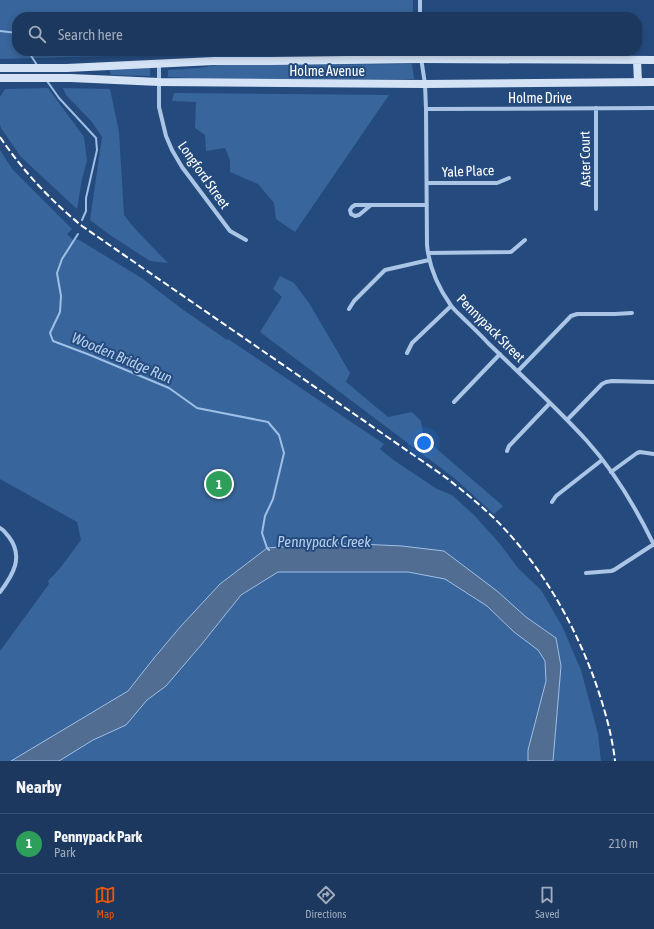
<!DOCTYPE html>
<html lang="en">
<head>
<meta charset="utf-8">
<style>
  body { margin:0; font-family:"Asap Condensed",sans-serif; background:#294367; color:#f1f3f6 }
  .you { position:absolute; left:424px; top:443px; width:14px; height:14px; margin:-10px; border:3px solid #fff; border-radius:50%; background:#1a73e8; box-shadow:0 0 0 6px #1a73e833 }
  .badge { display:grid; place-items:center; width:26px; height:26px; border-radius:50%; background:#ea580c; color:#fff; font-size:13px; font-weight:700 }
  .pin { position:absolute; translate:-50% -50%; border:2px solid #fff; box-shadow:0 1px 4px #0006 }
  .list { margin:0; padding:0; list-style:none }
  h2 { display:flex; justify-content:space-between; align-items:center; height:52px; margin:0; padding:0 16px; font-size:17px }
  h2 small { font-size:13px; font-weight:400; color:#a0acbc }
  .list li { display:grid; grid-template-columns:26px 1fr auto; gap:12px; align-items:center; box-sizing:border-box; height:60px; padding:0 16px; border-top:1px solid #3a5273 }
  .list b { display:block; font-size:15px; white-space:nowrap }
  .list p { margin:0; font-size:13px; white-space:nowrap; color:#a0acbc }
  .list em { font-size:13px; font-style:normal; color:#a0acbc }
  .icon { flex:none; width:22px; height:22px; fill:none; stroke:currentColor; stroke-width:2; stroke-linecap:round; stroke-linejoin:round }
  .map { position:relative; flex:none; width:654px; height:761px; overflow:hidden }
  .search { position:absolute; background:#1c385e; box-shadow:0 2px 6px #0003; left:12px; right:12px; top:12px; height:44px; display:flex; align-items:center; gap:10px; box-sizing:border-box; padding:0 14px; border-radius:16px; color:#a0acbc; font-size:15px }
  .sheet { height:112px; background:#1c385e }
  nav { display:flex; justify-content:space-around; align-items:center; box-sizing:border-box; height:56px; border-top:1px solid #3a5273; background:#1c385e; font-size:11px; color:#a0acbc }
  nav a { display:grid; justify-items:center; gap:2px }
  nav .on { color:#ea580c }
  .map>svg:first-child { display:block }
  .green { fill:#38659b }
  .water { fill:#516d91; stroke:#9ebfe6 }
  .lines { fill:none; stroke-linecap:round; stroke-linejoin:round }
  .stream { stroke:#9ebfe6; stroke-width:2 }
  .street { stroke:#aac5e5; stroke-width:4 }
  .secondary { stroke:#d3e2f5; stroke-width:8 }
  .rail { stroke:#fff; stroke-width:2; stroke-dasharray:7 3; stroke-linecap:butt }
  .labels { text-anchor:middle; stroke-width:4; stroke-linejoin:round; paint-order:stroke }
  .street-label { font-size:14px; fill:#fff; stroke:#254b7e }
  .water-label { font-size:15px; font-style:italic; fill:#b5cfed; stroke:#254b7e }
</style>
</head>
<body>
<div class="map">
<svg width="654" height="761" viewBox="0 0 654 761">
  <rect width="100%" height="100%" fill="#254b7e"/>
  <path class="green" d="M 0,0 L 413,0 L 413,17 L 17,17 L 17,51 L 412,51 L 411,54 L 257,52 L 0,59 Z
    M 412,64 L 414,79 L 230,80 L 168,77 L 168,70 L 199,68 L 218,65 Z
    M 150,68 L 150,76 L 111,75 L 109,69 Z
    M 48,88 L 84,137 L 87,161 L 82,179 L 77,209 L 21,157 L 1,128 L 0,125 L 0,97 L 5,89 Z
    M 63,88 L 110,89 L 119,132 L 124,215 L 136,230 L 168,263 L 150,261 L 110,235 L 90,220 L 102,137 L 92,122 L 66,95 Z
    M 174,93 L 389,95 L 295,232 L 276,219 L 274,203 L 258,184 L 230,172 L 230,160 L 225,148 L 206,151 L 205,135 L 195,128 L 196,102 L 172,101 Z
    M 0,150 L 13,170 L 72,229 L 67,234 L 74,241 L 76,239 L 81,241 L 143,279 L 182,309 L 227,340 L 228,339 L 231,341 L 384,444 L 380,449 L 392,459 L 437,489 L 452,495 L 475,516 L 500,544 L 518,568 L 541,590 L 562,626 L 581,670 L 598,734 L 601,761 L 0,761 L 0,651 L 49,584 L 48,581 L 61,567 L 81,540 L 77,522 L 0,479 Z
    M 280,276 L 294,283 L 309,303 L 350,373 L 346,382 L 388,417 L 412,412 L 421,421 L 424,438 L 503,506 L 494,514 L 453,477 L 260,332 L 282,297 L 273,289 Z"/>
  <path class="water" d="M 338,543 L 402,546 L 444,551 L 497,591 L 526,617 L 556,638 L 561,666 L 553,761 L 528,761 L 528,750 L 546,681 L 545,661 L 538,650 L 514,632 L 487,606 L 445,579 L 408,572 L 278,572 L 241,595 L 201,645 L 166,686 L 147,700 L 126,725 L 93,740 L 59,761 L 11,761 L 128,691 L 154,658 L 181,626 L 220,584 L 262,552 L 267,548 Z"/>
  <g class="lines">
    <path class="stream" d="M 0,31 L 17,33
      M 28,51 L 37,65
      M 47,81 L 59,98 L 96,138 L 97,150 L 86,198 L 86,211 L 82,220
      M 78,234 L 62,259 L 57,273 L 61,296 L 60,312 L 50,333 L 53,341 L 90,355 L 169,388 L 197,408 L 268,422 L 279,435 L 284,453 L 273,499 L 265,516 L 262,533 L 267,548 L 269,550"/>
    <path class="street" d="M 420,0 L 420,17
      M 420,51 L 425,84 L 426,109 L 427,245 C 429,266 438,287 450,304 C 453,309 458,313 462,317 C 471,326 480,334 488,343 C 521,375 556,407 587,441 C 614,471 636,508 654,545
      M 159,64 L 159,107 L 166,136 L 172,150 L 182,167 L 230,231 L 246,240
      M 596,108 L 596,209
      M 426,109 L 654,108
      M 427,183 L 497,183 L 509,178
      M 371,205 L 359,215 L 355,216 L 351,214 L 350,210 L 352,207 L 355,205 L 427,205
      M 428,253 L 511,252 L 525,240
      M 349,309 L 354,301 L 385,270 L 429,260
      M 407,353 L 412,343 L 451,306
      M 518,371 L 571,316 L 577,314 L 615,314 L 632,313
      M 454,402 L 500,354
      M 567,420 L 602,384 L 606,382 L 612,381 L 654,382
      M 507,451 L 509,446 L 550,403
      M 611,472 L 637,453 L 640,452 L 654,454
      M 552,502 L 556,496 L 602,460
      M 0,528 C 4,530 6,534 9,537 C 24,557 13,575 0,592
      M 586,573 L 611,571 L 614,570 L 654,544"/>
    <path class="secondary" d="M 637,60 L 638,82
      M 0,68 L 67,68 L 214,61 L 271,61 L 422,59 L 654,60
      M 0,78 L 71,78 L 159,82 L 283,83 L 425,84 L 654,82"/>
    <path class="rail" d="M 0,137 C 23,171 50,200 82,226 L 441,474 C 460,488 478,503 495,519 C 541,565 573,621 595,681 C 604,707 612,734 615,761"/>
  </g>
  <g class="labels">
    <g class="street-label">
      <text x="327" y="76">Holme Avenue</text>
      <text x="540" y="103">Holme Drive</text>
      <text transform="translate(585 159) rotate(-91)" y="5">Aster Court</text>
      <text transform="translate(468 171) rotate(-2)" y="5">Yale Place</text>
      <text transform="translate(204 175) rotate(55)" y="5">Longford Street</text>
      <text transform="translate(491 328) rotate(45)" y="5">Pennypack Street</text>
    </g>
    <g class="water-label">
      <text transform="translate(122 358) rotate(23)" y="5">Wooden Bridge Run</text>
      <text x="324" y="547">Pennypack Creek</text>
    </g>
  </g>
</svg>
<div class="you"></div>
<div class="pin badge" style="left:219px;top:484px;background:#2e9e5b">1</div>
<div class="search"><svg class="icon" aria-label="search" viewBox="0 0 24 24"><circle cx="10" cy="10" r="6"/><path d="M15 15l6 6"/></svg>Search here</div>
</div>
<section class="sheet">
<h2>Nearby<small></small></h2>
<ul class="list">
<li><span class="badge" style="background:#2e9e5b">1</span><div><b>Pennypack Park</b><p>Park</p></div><em>210 m</em></li>
</ul>
</section>
<nav>
<a class="on"><svg class="icon" aria-label="map" viewBox="0 0 24 24"><path d="M3 6l6-2 6 2 6-2v14l-6 2-6-2-6 2zM9 4v14M15 6v14"/></svg>Map</a>
<a><svg class="icon" aria-label="directions" viewBox="0 0 24 24"><path d="M12 3l9 9-9 9-9-9zM9 14v-3h6M13 9l2 2-2 2"/></svg>Directions</a>
<a><svg class="icon" aria-label="saved" viewBox="0 0 24 24"><path d="M7 4h10v16l-5-4-5 4z"/></svg>Saved</a>
</nav>
</body>
</html>
